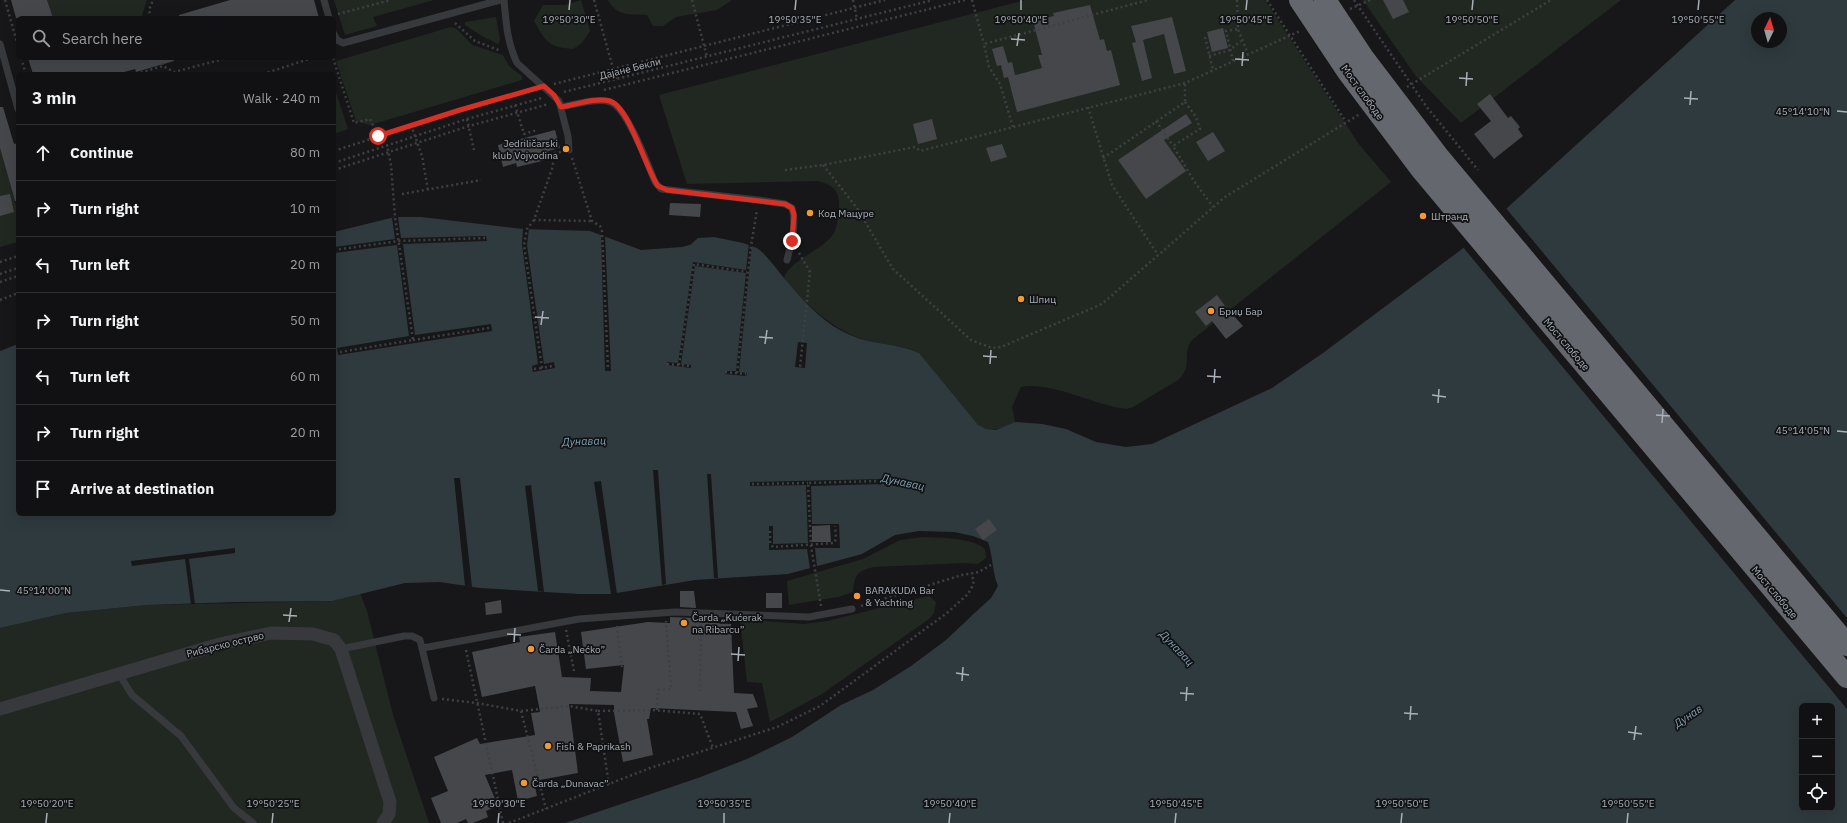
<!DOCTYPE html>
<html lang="en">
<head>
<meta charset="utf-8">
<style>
  body { margin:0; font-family:"IBM Plex Sans",sans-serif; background:#1e1f21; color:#f1f3f6 }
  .controls { position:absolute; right:12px; bottom:12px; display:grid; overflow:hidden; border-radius:6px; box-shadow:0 4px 16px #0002 }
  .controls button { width:36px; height:36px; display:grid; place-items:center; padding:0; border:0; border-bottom:1px solid #303133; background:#111113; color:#f1f3f6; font:20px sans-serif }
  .compass { position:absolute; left:1751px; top:12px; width:36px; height:36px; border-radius:50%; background:#111113; box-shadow:0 4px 16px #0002; rotate:5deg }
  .stop { position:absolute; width:12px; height:12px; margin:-9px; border:3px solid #d93025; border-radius:50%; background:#fff }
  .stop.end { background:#d93025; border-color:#fff; box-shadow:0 1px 4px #0008 }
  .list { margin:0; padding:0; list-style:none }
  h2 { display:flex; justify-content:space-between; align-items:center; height:52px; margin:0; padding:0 16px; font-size:17px }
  h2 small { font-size:13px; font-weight:400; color:#9c9da0 }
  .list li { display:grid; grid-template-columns:26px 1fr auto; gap:12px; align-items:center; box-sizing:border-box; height:56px; padding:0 16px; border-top:1px solid #303133 }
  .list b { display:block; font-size:15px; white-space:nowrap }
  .list em { font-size:13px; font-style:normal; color:#9c9da0 }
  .icon { flex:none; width:22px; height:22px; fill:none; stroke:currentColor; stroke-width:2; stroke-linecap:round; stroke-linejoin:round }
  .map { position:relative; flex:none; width:1847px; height:823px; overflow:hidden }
  .search { position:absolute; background:#111113; box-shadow:0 4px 16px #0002; left:16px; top:16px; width:320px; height:44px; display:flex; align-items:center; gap:10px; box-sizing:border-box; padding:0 14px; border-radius:6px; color:#9c9da0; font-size:15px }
  .panel { position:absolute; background:#111113; box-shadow:0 4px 16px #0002; left:16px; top:72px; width:320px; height:444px; border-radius:6px }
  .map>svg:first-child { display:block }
  .green { fill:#212821 }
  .water { fill:#2f3a3e; fill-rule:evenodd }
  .pier { fill:#171719 }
  .building { fill:#46474b }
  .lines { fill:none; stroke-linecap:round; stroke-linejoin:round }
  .path { stroke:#3e4044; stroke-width:2.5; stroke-dasharray:2 3; stroke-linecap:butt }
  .lane { stroke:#38393d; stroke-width:7 }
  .street { stroke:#38393d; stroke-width:13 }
  .highway-bridge { stroke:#64686e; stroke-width:22 }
  .route { stroke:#d93025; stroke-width:5 }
  .ticks { fill:none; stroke:#a9b0b8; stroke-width:1.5 }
  .poi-dot { fill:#f09937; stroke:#121214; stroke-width:1.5 }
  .labels { text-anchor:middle; stroke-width:3.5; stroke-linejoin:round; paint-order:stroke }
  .street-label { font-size:10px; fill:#a9b0b8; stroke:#121214 }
  .poi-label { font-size:10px; fill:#a9b0b8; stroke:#121214; text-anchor:start }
  .water-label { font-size:11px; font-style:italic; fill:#80a2b3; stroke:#121214 }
  .ticks-label { font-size:10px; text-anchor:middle; fill:#a9b0b8; stroke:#121214; stroke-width:3.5; stroke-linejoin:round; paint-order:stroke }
</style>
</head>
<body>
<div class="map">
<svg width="1847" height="823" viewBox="0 0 1847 823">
  <rect width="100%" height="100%" fill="#171719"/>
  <path class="green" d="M 47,0 L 147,0 L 141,18 L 53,18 Z
    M 334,0 L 434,0 L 373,17 L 377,26 L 345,35 Z
    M 581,0 L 590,31 L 582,43 L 573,49 C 548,47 546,42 534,21 L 543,5 L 565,5 Z
    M 608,0 L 732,0 L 717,10 L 676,17 L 663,26 L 653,26 L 647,15 C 630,14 617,17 608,0 Z
    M 1026,0 L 1265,0 L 1358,143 L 1391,182 L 1192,340 C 1181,354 1194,366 1178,380 L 1133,407 L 1127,409 C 1095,406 1052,381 1021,387 L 1012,407 L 1015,422 C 996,431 986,434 970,419 L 919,353 C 903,345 885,345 868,341 C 834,331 811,308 787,283 L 784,277 C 794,258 817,253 831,237 C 836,231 837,225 838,217 C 841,196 839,186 817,181 L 687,184 L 659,95 Z
    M 1363,0 L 1621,0 L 1461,123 L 1415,75 Z
    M 496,17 L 500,40 L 498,44 L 482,36 L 465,25 L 465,22 Z
    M 451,27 L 457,29 L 472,45 L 503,55 L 509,66 L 522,76 L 522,80 L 370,125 L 356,121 L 336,61 Z
    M 334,86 L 348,129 L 334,134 Z
    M 0,148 L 18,212 L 18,242 L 0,247 Z
    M 922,537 C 940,538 971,537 985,549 L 986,558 L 978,564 L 964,563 L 874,567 C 856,571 855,575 853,592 L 838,597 L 789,605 L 787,581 L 863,559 L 900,540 Z
    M 360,593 L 367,611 L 393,715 L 429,823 L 0,823 L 0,628 L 66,613 L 147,605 L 332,601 Z
    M 929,596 L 936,602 L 934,613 L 929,619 L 822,694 L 770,722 L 762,683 L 747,682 L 740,619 L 804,624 L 827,621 Z"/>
  <path class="water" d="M 1735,0 L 1847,0 L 1847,823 L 565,823 L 698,778 L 747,759 L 792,737 L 841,705 L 873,690 L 911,666 L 946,640 L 980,608 L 991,598 L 998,586 C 992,571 993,557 988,542 L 973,536 L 954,532 L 919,531 L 895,535 L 862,554 L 788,574 L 695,580 L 611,594 L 579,594 L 480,588 L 440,582 L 405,583 L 332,601 L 236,602 L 147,605 L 66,613 L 0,628 L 0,351 L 18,344 L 18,514 L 334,514 L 334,232 L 395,217 L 421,217 L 523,229 L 590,231 L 641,250 L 682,247 L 690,245 L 698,238 L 714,237 L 743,243 L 757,248 L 763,253 C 773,263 780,274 789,284 C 806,304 826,325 850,335 C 872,345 898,343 919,353 L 978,425 L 986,429 L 996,430 L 1015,422 L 1042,424 L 1066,429 L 1096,442 L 1126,447 L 1152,444 L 1272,388 L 1323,353 L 1462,249 ZM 1757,18 L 1781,18 L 1781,42 L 1757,42 ZM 1802,706 L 1832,706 L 1832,808 L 1802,808 Z"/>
  <path class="pier" d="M 1505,207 L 1847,618 L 1847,709 L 1462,246 Z
    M 395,217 L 398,217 L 401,238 L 486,236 L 487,241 L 403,244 L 415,335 L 491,324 L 492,331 L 338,355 L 337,348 L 409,336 L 397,245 L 334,253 L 334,247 L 395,239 L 392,218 Z
    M 523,229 L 529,229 L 527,245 L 544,364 L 554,362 L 555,368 L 533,372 L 532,366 L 538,364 L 522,245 Z
    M 601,235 L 605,236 L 611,371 L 605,371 Z
    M 749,243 L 752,244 L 739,372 L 747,373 L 746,376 L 725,374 L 725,371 L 736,371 L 746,273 L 695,266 L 681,364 L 691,365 L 691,368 L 667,365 L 667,362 L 678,363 L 693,262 L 746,270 Z
    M 798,342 L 807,343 L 805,368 L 795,367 Z
    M 653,470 L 658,470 L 666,584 L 662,585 Z
    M 707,474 L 711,474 L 718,578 L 714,578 Z
    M 454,478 L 460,478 L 472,587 L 465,586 Z
    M 882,479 L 882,484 L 811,486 L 812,524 L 839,524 L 840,548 L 815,548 L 817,567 L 810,569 L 807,549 L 769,550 L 769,526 L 773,526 L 773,544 L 808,543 L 806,485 L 750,486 L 750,482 Z
    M 601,481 L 617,594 L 611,594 L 594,482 Z
    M 531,485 L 544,592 L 538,591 L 525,486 Z
    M 235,548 L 235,553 L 189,559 L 195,604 L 191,604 L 185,559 L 132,566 L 131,561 Z"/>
  <path class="building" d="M 11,0 L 47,0 L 53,18 L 16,18 Z
    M 230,0 L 314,0 L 319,18 L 179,18 L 179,15 Z
    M 1383,0 L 1403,0 L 1409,12 L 1393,19 Z
    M 1090,5 L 1100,40 L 1104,39 L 1107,51 L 1111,50 L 1120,85 L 1017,112 L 1008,77 L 1042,68 L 1038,55 L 1042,55 L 1033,21 L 1054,16 L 1053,13 Z
    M 1172,17 L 1186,71 L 1174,74 L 1164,34 L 1136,42 L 1143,40 L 1152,78 L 1142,81 L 1132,43 L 1136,42 L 1131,26 Z
    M 1223,28 L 1228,48 L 1212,52 L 1207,32 Z
    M 1003,46 L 1008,63 L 1012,62 L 1015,75 L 1004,78 L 1001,65 L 997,66 L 992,49 Z
    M 28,58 L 173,58 L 174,61 L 136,72 L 135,69 L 117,74 L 33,74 Z
    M 1490,94 L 1508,118 L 1511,116 L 1520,127 L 1518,129 L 1523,136 L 1494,159 L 1474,134 L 1491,121 L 1477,104 Z
    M 0,107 L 3,107 L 14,144 L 18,143 L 18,201 L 15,201 L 0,148 Z
    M 1186,114 L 1192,123 L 1164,140 L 1186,171 L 1146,199 L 1118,160 Z
    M 932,119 L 937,139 L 918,144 L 913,124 Z
    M 555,130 L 560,148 L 548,151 L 550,159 L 517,167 L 516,163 L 503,167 L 498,145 Z
    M 1213,132 L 1225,151 L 1208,161 L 1196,142 Z
    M 1002,144 L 1007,157 L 991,162 L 986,148 Z
    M 10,194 L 14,212 L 0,216 L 0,196 Z
    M 670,203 L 701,204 L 700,217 L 669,215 Z
    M 1217,295 L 1233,317 L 1234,316 L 1243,326 L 1226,339 L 1212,321 L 1206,326 L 1195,312 Z
    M 989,519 L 997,530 L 983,540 L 975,529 Z
    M 830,525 L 831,542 L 812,542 L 812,526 Z
    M 680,591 L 694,591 L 696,608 L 680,607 Z
    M 766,593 L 782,593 L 782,608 L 766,608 Z
    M 501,600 L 502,613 L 486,615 L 485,603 Z
    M 670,617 L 697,618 L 698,622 L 731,624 L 734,693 L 753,694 L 758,707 L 747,709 L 753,726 L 741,729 L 736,712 L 651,708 L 649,719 L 647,719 L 653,755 L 623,762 L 614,713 L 614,705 L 569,704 L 578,773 L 534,781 L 537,796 L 518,801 L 512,770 L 485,775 L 498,806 L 486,811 L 488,817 L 473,823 L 468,823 L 466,819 L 457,823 L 441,823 L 431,798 L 448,791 L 434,757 L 477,738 L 480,744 L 535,735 L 531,713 L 540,712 L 535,686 L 482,697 L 472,652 L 520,642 L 519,637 L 555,632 L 562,677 L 591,678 L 590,691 L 621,692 L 624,665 L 586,669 L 581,632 L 648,622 L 670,623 Z"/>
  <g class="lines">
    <path class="path" d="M 5,0 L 18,46
      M 594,0 L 616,79
      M 692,0 L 707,57
      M 853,0 L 857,19
      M 972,0 L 984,44
      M 1237,0 L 1238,29 L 1248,54
      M 1267,0 L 1346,122
      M 1354,0 L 1426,106 L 1478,170
      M 1350,9 L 1370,0
      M 338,14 L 391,0
      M 151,18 L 149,10 L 153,0
      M 455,23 L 475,41 L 501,51
      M 1205,37 L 1213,70
      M 1209,56 L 1230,50 L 1241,41
      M 21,58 L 26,74
      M 161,58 L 163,66
      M 333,58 L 354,123 L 370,119 L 378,136
      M 1233,61 L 1226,31 L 1238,29
      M 136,74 L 163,66 L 174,72 L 227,58
      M 263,74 L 312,58
      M 554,84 L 885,0
      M 1407,87 L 1551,0
      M 604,90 L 965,0
      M 564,92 L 933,0
      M 1185,102 L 1196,117 L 1200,129 L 1173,146 L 1194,181 L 1213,207
      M 515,105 L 524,134 L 537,130
      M 1088,107 L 1112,185 L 1158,255
      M 467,119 L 474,150
      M 1156,121 L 1173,146
      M 411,125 L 422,156 L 428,190
      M 1013,127 L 1000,84 L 989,67 L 984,44 L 1148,0
      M 334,151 L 460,110 L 532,89
      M 555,153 L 552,169 L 534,220 L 592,221
      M 549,154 L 561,152
      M 572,158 L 592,221 L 600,226 L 602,231 L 608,369
      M 1103,158 L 1185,102 L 1185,83
      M 334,163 L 467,119 L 542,98
      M 823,165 L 857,208 L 893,269 L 971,340 L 992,348 L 1001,347 L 1102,304 L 1225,197 L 1360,114
      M 334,170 L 469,126 L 549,104
      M 785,170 L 823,165 L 915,147 L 920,151 L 1185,83 L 1300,31
      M 402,194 L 481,180
      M 534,220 L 527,229 L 524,245 L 542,368 L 552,366
      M 334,250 L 399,241 L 485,238
      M 799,253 L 810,272 L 800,367
      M 0,262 L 18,256
      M 0,274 L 18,268
      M 0,282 L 18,276
      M 0,300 L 18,293
      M 413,340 L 489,328
      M 340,352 L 413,340 L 395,217 L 391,165 L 387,145
      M 667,364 L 691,366
      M 679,365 L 694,264 L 747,272
      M 534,369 L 542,368
      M 725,372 L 746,374
      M 737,373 L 751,246 L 757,210
      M 752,484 L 808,483
      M 770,531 L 770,543 L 773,547 L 834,543 L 836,539 L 835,526
      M 821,606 L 811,546 L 808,483 L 879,481
      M 861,606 L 962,575 L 979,572 L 991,565
      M 617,626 L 622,667
      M 566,630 L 574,671
      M 466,650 L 503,823
      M 700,691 L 701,623
      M 442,699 L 477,703 L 521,711 L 546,809
      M 657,710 L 658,690 L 671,689 L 666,621
      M 521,711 L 569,706 L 598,711 L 609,785
      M 598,711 L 652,710 L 700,714 L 713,748
      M 509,823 L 650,768 L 777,727 L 820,706 L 947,613 L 968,594 L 972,587 L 974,581 L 971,574"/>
    <path class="lane" d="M 324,0 L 329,18
      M 504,0 C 506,22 507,42 517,63 L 559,101 L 568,136 L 569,150
      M 334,34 L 337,40 L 343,43 L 500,0
      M 0,44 L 18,109
      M 561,107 C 573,105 599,97 610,102 C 627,107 648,165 655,182 L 661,189 L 758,200 L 785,204 L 792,208 C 797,224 791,244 787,260
      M 423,648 L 579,619 L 675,612 L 809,617 L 852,609
      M 341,649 L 404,636 L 412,636 L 420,640 L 434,698
      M 119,674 L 132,695 L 181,736 L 234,808 L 253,823"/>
    <path class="street" d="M 0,709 L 220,644 L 271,633 L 313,634 L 334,640 L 341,649 L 390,802 L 389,814 L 383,823"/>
    <path class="highway-bridge" d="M 1300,0 L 1348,72 L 1421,169 L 1847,677
      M 1325,0 L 1364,59 L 1437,155 L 1847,645"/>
  </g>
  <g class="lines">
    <path class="route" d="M 378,136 L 460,110 L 544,86 L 554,95 L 561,107 C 575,105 596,97 610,101 C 629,107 646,169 658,186 L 667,190 L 785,204 L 792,208 L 794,215 L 792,241"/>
  </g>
  <path class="ticks" d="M 569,10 L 570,0M 795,10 L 796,0M 1021,10 L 1021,0M 1246,10 L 1247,0M 1472,10 L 1473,0M 1698,10 L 1699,0M 1011,39 L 1025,40M 1017,46 L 1019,33M 1235,59 L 1249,60M 1242,66 L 1243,52M 1459,78 L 1473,79M 1466,86 L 1467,72M 1684,98 L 1698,99M 1690,105 L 1691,91M 1837,111 L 1847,112M 535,317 L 549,318M 541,325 L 543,311M 759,337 L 773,338M 765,344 L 767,330M 983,356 L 997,357M 990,364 L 991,350M 1207,376 L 1221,377M 1214,383 L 1215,369M 1432,395 L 1446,397M 1438,403 L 1439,389M 1656,415 L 1670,416M 1662,423 L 1663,409M 1837,431 L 1847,432M 0,590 L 10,591M 283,615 L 297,616M 289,622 L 291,608M 507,634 L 521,635M 514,642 L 515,628M 731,654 L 745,655M 738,661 L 739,647M 956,673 L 969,675M 962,681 L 963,667M 1180,693 L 1194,694M 1186,701 L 1187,687M 1404,713 L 1418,714M 1410,720 L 1411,706M 1628,732 L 1642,734M 1634,740 L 1636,726M 46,823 L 47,813M 272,823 L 273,813M 498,823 L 499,813M 724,823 L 724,813M 949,823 L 950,813M 1175,823 L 1176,813M 1401,823 L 1402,813M 1627,823 L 1628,813"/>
  <g class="poi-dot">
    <circle cx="566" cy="149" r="4"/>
    <circle cx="810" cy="213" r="4"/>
    <circle cx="1423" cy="216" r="4"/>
    <circle cx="1021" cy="299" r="4"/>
    <circle cx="1211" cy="311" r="4"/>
    <circle cx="857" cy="596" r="4"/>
    <circle cx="684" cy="623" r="4"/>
    <circle cx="531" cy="649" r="4"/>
    <circle cx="548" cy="746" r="4"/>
    <circle cx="524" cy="783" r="4"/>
  </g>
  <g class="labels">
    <g class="street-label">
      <text transform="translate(630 68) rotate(-14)" y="4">Дајане Бекли</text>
      <text transform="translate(1363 92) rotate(54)" y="4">Мост слободе</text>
      <text transform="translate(1567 344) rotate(50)" y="4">Мост слободе</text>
      <text transform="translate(1775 592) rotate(50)" y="4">Мост слободе</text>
      <text transform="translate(225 644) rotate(-14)" y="4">Рибарско острво</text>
    </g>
    <g class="poi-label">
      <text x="558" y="147" text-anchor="end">Jedriličarski<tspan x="558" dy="12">klub Vojvodina</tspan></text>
      <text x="818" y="217">Код Мацуре</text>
      <text x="1431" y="220">Штранд</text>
      <text x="1029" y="303">Шпиц</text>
      <text x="1219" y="315">Бриџ Бар</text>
      <text x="865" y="594">BARAKUDA Bar<tspan x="865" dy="12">&amp; Yachting</tspan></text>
      <text x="692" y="621">Čarda „Kućerak<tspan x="692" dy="12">na Ribarcu”</tspan></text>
      <text x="539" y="653">Čarda „Nećko”</text>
      <text x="556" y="750">Fish &amp; Paprikash</text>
      <text x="532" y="787">Čarda „Dunavac”</text>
    </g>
    <g class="water-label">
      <text transform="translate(584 441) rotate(-2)" y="4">Дунавац</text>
      <text transform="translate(903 482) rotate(12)" y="4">Дунавац</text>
      <text transform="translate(1177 648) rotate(47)" y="4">Дунавац</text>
      <text transform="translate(1688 716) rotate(-34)" y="4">Дунав</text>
    </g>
  </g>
  <g class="ticks-label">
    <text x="569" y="23">19°50'30"E</text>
    <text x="795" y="23">19°50'35"E</text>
    <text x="1021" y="23">19°50'40"E</text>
    <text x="1246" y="23">19°50'45"E</text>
    <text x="1472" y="23">19°50'50"E</text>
    <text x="1698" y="23">19°50'55"E</text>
    <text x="1803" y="115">45°14'10"N</text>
    <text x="1803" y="434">45°14'05"N</text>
    <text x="44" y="594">45°14'00"N</text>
    <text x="47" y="807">19°50'20"E</text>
    <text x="273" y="807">19°50'25"E</text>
    <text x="499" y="807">19°50'30"E</text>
    <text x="724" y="807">19°50'35"E</text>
    <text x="950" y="807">19°50'40"E</text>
    <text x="1176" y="807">19°50'45"E</text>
    <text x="1402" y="807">19°50'50"E</text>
    <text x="1628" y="807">19°50'55"E</text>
  </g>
</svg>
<div class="controls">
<button>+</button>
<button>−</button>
<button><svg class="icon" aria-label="locate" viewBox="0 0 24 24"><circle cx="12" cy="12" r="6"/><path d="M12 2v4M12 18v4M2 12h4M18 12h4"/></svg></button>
</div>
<svg class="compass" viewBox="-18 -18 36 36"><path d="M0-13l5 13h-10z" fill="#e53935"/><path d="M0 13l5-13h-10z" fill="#9c9da0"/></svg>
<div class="stop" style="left:378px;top:136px"></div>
<div class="stop end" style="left:792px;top:241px"></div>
<div class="search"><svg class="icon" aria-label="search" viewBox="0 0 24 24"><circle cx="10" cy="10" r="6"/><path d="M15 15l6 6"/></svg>Search here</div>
<section class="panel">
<h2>3 min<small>Walk · 240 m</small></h2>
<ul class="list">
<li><svg class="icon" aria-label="ahead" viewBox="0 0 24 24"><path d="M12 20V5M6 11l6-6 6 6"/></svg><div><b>Continue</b></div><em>80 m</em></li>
<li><svg class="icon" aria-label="right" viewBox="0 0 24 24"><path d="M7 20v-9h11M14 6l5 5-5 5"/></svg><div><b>Turn right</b></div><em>10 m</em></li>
<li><svg class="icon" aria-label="left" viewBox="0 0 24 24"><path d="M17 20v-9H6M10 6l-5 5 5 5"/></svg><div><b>Turn left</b></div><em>20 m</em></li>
<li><svg class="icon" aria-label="right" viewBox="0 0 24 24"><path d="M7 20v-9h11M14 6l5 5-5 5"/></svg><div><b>Turn right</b></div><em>50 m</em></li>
<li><svg class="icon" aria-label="left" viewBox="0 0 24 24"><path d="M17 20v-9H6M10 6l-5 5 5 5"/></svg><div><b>Turn left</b></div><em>60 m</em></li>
<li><svg class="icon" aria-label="right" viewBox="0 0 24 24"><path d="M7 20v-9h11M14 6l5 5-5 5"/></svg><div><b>Turn right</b></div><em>20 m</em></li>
<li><svg class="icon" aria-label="arrive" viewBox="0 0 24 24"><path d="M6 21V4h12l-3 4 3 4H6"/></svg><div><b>Arrive at destination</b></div></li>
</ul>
</section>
</div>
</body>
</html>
